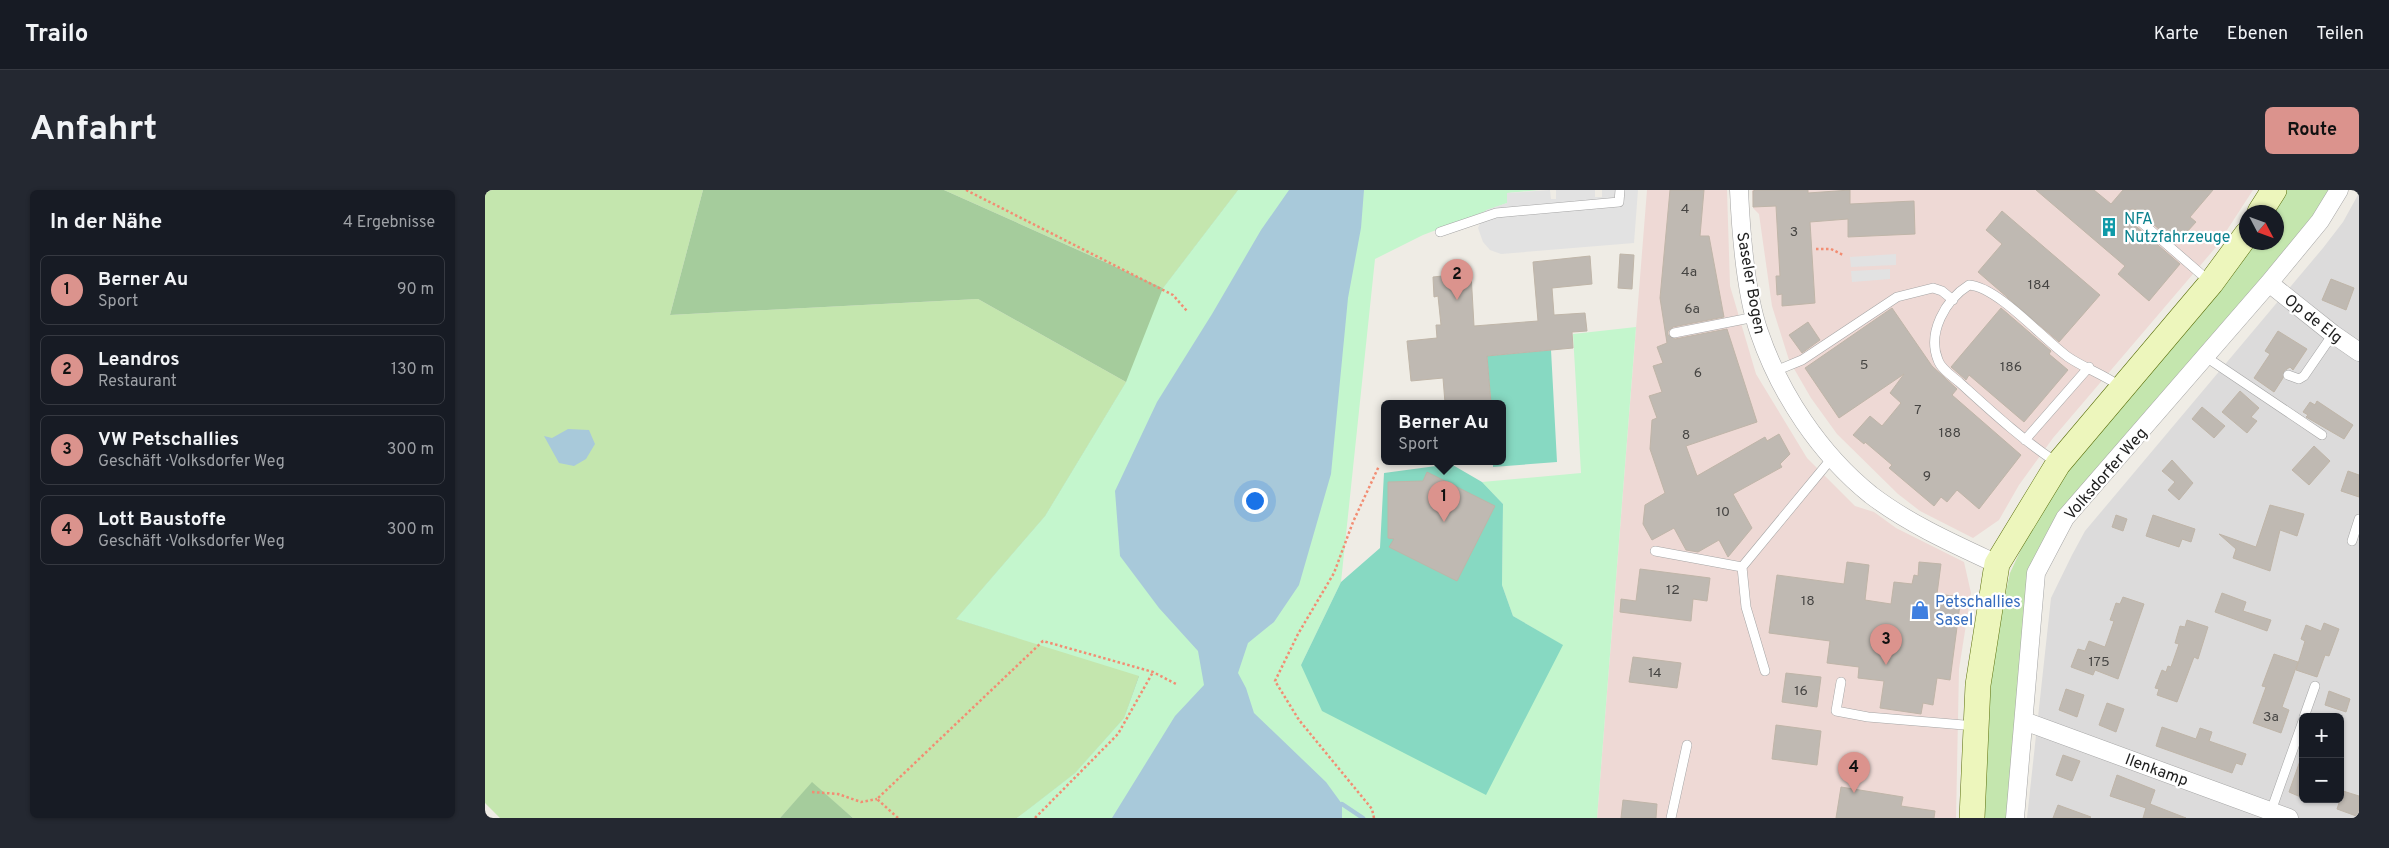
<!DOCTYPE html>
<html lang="de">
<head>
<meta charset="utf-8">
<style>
  body { margin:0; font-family:Overpass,sans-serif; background:#242831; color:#f1f3f6 }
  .controls { position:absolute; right:15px; bottom:15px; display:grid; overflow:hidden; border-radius:8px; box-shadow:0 1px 4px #0004 }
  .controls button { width:45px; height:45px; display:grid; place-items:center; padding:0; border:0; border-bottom:1px solid #363941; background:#171b24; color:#f1f3f6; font:25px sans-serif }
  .compass { position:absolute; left:1754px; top:15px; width:45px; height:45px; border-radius:50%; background:#171b24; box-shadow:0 1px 4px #0004; rotate:131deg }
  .you { position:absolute; left:769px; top:310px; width:18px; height:18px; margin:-12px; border:4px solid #fff; border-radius:50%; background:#1a73e8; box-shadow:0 0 0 8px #1a73e833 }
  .badge { display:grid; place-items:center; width:32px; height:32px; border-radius:50%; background:#db938d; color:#111; font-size:16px; font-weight:700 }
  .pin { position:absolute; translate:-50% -41px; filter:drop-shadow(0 1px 2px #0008) }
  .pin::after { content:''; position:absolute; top:26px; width:18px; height:15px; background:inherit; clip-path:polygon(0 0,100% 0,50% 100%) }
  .popup { position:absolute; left:896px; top:210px; width:125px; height:65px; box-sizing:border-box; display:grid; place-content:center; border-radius:8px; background:#171b24; filter:drop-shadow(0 1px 4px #0005); font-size:16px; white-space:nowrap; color:#9ea1a6 }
  .popup b { font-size:19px; color:#f1f3f6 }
  .popup::after { content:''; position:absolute; left:50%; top:100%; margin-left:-10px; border:10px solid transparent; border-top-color:#171b24 }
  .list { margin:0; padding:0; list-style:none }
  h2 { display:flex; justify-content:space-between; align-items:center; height:65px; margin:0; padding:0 20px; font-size:21px }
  h2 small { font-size:16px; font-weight:400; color:#9ea1a6 }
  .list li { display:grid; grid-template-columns:32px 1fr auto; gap:15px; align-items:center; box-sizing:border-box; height:70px; margin:0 10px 10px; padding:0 10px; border:1px solid #363941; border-radius:8px }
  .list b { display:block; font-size:19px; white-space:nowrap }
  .list p { margin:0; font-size:16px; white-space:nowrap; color:#9ea1a6 }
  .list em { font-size:16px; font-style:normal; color:#9ea1a6 }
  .map { position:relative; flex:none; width:1874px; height:628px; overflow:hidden; border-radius:8px }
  header { display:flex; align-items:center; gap:30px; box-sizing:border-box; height:70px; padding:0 25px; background:#171b24; border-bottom:1px solid #363941 }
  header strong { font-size:24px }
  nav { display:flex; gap:28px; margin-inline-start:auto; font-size:18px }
  .intro { display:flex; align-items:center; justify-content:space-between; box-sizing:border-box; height:120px; padding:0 30px }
  h1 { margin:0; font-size:35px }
  .button { padding:12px 22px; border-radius:8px; background:#db938d; color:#111; font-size:18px; font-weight:700 }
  main { display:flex; gap:30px; padding:0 30px }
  aside { flex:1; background:#171b24; border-radius:8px; box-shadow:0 1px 4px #0004 }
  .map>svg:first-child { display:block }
  .residential { fill:#dcdbdb; fill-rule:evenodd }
  .commercial { fill:#eed9d5 }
  .grass { fill:#c4e6ae }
  .forest { fill:#a5cc9c }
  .park { fill:#c4f6cd }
  .pitch { fill:#87d9c2 }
  .parking { fill:#e2e2e2 }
  .water { fill:#a8c9da }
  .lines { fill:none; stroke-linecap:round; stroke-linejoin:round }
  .stream { stroke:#a8c9da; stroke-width:4.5 }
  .building { fill:#bfb9b2; stroke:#bfb5a8 }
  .lane-casing { stroke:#a5a5a5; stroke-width:10 }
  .street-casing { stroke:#a5a5a5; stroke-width:19 }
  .secondary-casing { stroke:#5a6f0b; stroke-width:26 }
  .path { stroke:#f28d73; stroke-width:2.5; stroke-dasharray:2.5 2.5; stroke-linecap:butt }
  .lane { stroke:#fff; stroke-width:9 }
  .street { stroke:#fff; stroke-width:18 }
  .secondary { stroke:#edf6bc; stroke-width:25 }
  .labels { text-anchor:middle; stroke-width:4.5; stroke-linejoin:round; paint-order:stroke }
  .number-label { font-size:14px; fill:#464543 }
  .culture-label { font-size:16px; fill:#0d838f; stroke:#fff; text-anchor:start }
  .street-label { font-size:16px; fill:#1e1e1e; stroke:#fff }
  .shop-label { font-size:16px; fill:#366cbe; stroke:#fff; text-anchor:start }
</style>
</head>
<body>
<header>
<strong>Trailo</strong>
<nav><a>Karte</a><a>Ebenen</a><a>Teilen</a></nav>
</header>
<div class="intro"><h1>Anfahrt</h1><a class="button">Route</a></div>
<main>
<aside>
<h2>In der Nähe<small>4 Ergebnisse</small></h2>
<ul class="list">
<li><span class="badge">1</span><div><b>Berner Au</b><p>Sport</p></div><em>90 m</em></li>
<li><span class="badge">2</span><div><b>Leandros</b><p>Restaurant</p></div><em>130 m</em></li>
<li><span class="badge">3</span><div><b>VW Petschallies</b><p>Geschäft · Volksdorfer Weg</p></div><em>300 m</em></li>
<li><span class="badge">4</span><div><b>Lott Baustoffe</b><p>Geschäft · Volksdorfer Weg</p></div><em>300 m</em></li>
</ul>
</aside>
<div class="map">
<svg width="1874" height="628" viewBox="0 0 1874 628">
  <rect width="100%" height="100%" fill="#efece5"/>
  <path class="residential" d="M 1874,3 L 1874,628 L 1542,628 L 1566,408 L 1587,365 L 1600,341 L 1838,58 L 1858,32 ZM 1818,527 L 1855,527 L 1855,609 L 1818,609 Z"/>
  <path class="commercial" d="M 1162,0 L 1242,0 L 1245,96 L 1271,184 L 1322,268 L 1370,316 L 1389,322 L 1411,338 L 1479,372 L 1486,403 L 1474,479 L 1471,628 L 1112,628 Z
    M 1267,0 L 1768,0 L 1731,57 L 1568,248 L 1534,295 L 1514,330 L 1488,348 L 1435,321 L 1413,304 L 1352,244 L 1326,208 L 1304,170 L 1287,116 L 1274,24 L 1268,18 Z"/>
  <path class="grass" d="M 0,0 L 218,0 L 185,125 L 493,109 L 641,192 L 560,326 L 471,429 L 654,485 L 639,528 L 590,583 L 532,628 L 368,628 L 327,593 L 295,628 L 15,628 L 0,613 Z
    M 459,0 L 753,0 L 678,98 Z
    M 1798,0 L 1848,0 L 1837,18 L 1562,342 L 1545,381 L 1521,628 L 1495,628 L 1501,494 L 1525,383 L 1552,325 L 1585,273 L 1765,53 L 1792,52 L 1792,22 L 1785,22 Z"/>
  <path class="forest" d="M 218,0 L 459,0 L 678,98 L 753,0 L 804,0 L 719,496 L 532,628 L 590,583 L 639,528 L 654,485 L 471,429 L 560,326 L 641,192 L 493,109 L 185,125 Z
    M 327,592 L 368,628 L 295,628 Z"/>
  <path class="park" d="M 753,0 L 1054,0 L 1022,3 L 1022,13 L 938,45 L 890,69 L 856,392 L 816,475 L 1077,455 L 1028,426 L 1017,395 L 1018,314 L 997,292 L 1096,283 L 1088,144 L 1151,137 L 1112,628 L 532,628 L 590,583 L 639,528 L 654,486 L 471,429 L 560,326 L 641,192 L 678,98 Z"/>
  <path class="pitch" d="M 1066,160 L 1072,272 L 1008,277 L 1008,271 L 1018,271 L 1018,213 L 1006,213 L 1002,166 Z
    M 966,274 L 997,292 L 1018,314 L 1017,395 L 1028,426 L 1078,455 L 1001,605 L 837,521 L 816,475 L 856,392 L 895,358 L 899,283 Z"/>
  <path class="parking" d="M 1065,0 L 1066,9 L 1071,9 L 1071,0 L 1110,0 L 1110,7 L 1117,7 L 1117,0 L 1153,0 L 1149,53 L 1016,64 L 1005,60 L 998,52 L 993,38 L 1001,20 L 1022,13 L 1022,3 Z
    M 1411,64 L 1411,75 L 1366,77 L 1365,67 Z
    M 1405,79 L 1405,89 L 1367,92 L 1366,81 Z"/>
  <path class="water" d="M 804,0 L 879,0 L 876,38 L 863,108 L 846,284 L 814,395 L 789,432 L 763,453 L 753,483 L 761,498 L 769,523 L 841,592 L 857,614 L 857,628 L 627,628 L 690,526 L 719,495 L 713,461 L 674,418 L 635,366 L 630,301 L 672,212 L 727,124 L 776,40 Z
    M 83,239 L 104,240 L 110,254 L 101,269 L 89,276 L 74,273 L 59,246 L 67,248 Z"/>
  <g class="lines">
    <path class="stream" d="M 857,614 L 878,628"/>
  </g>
  <path class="building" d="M 1185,0 L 1219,0 L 1215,46 L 1224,46 L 1239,127 L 1188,137 L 1183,141 L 1183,145 L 1190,149 L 1242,139 L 1272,232 L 1201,256 L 1212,286 L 1280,247 L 1282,251 L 1294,244 L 1305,264 L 1295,274 L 1297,277 L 1248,304 L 1267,338 L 1243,367 L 1234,350 L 1213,362 L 1201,360 L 1189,338 L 1167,350 L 1158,334 L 1160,315 L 1180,303 L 1165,259 L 1167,230 L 1172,228 L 1164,206 L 1177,202 L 1168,176 L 1178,173 L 1172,157 L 1182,153 L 1175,108 Z
    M 1271,0 L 1323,0 L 1323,3 L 1365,0 L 1365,14 L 1429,11 L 1430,44 L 1363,47 L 1363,29 L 1325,32 L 1330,113 L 1297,116 L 1297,104 L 1292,105 L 1291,86 L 1295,86 L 1291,16 L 1268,17 L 1268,1 Z
    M 1551,0 L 1609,0 L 1626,14 L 1638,0 L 1728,0 L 1705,27 L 1711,32 L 1691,54 L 1652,20 L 1646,19 L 1643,21 L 1644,30 L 1695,74 L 1664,111 L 1633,84 L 1640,76 Z
    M 1517,21 L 1615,105 L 1574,152 L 1493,82 L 1517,54 L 1501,40 Z
    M 1135,64 L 1149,65 L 1147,99 L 1133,98 Z
    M 1105,66 L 1107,94 L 1067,98 L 1069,125 L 1100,123 L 1102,141 L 1087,142 L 1088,158 L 1002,166 L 1006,213 L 960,213 L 958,188 L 926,191 L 922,151 L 952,148 L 951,135 L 956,135 L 953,106 L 949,107 L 948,87 L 986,83 L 989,136 L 1053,131 L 1048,72 Z
    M 1846,89 L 1869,98 L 1861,120 L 1837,110 Z
    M 1407,118 L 1447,176 L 1472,199 L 1467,205 L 1536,265 L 1494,319 L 1472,300 L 1462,312 L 1456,307 L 1449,316 L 1404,278 L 1407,275 L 1380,252 L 1379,254 L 1368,245 L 1385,226 L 1397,236 L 1416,213 L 1405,203 L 1419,184 L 1354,228 L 1320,178 Z
    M 1516,118 L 1566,161 L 1564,164 L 1583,180 L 1539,232 L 1484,185 L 1481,190 L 1466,177 Z
    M 1323,132 L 1335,150 L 1317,163 L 1304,145 Z
    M 1793,141 L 1822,159 L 1808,180 L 1805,177 L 1799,181 L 1798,188 L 1789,202 L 1769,188 L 1785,164 L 1780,161 Z
    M 1755,201 L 1774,218 L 1766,227 L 1772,231 L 1762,243 L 1737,222 Z
    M 1832,211 L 1868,235 L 1859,249 L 1821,227 L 1823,225 L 1818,222 L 1825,212 L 1830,215 Z
    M 1717,217 L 1740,236 L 1729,248 L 1707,229 Z
    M 1829,256 L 1845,271 L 1824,295 L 1807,280 Z
    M 1687,270 L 1708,293 L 1694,310 L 1683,300 L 1690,292 L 1677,281 Z
    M 1863,281 L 1874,285 L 1874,307 L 1856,301 Z
    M 942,282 L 1010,316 L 972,391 L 904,357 L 909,349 L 903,348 L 903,292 L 938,291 Z
    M 1785,315 L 1819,324 L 1812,346 L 1795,340 L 1785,381 L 1748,368 L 1751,359 L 1734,344 L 1771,357 Z
    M 1631,325 L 1642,329 L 1638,341 L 1627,337 Z
    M 1668,325 L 1710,339 L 1706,352 L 1697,349 L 1694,357 L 1661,346 Z
    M 1362,372 L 1384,375 L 1380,410 L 1406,414 L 1409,392 L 1427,394 L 1429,385 L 1433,386 L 1434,372 L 1456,374 L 1452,404 L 1476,407 L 1465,490 L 1452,488 L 1448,515 L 1438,513 L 1436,524 L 1395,518 L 1399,491 L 1373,488 L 1374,477 L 1342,473 L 1345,451 L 1284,443 L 1292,385 L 1359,394 Z
    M 1155,379 L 1225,388 L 1222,411 L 1208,409 L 1206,431 L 1135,422 L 1136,409 L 1151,411 Z
    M 1737,403 L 1761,412 L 1758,421 L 1786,430 L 1782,441 L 1730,422 Z
    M 1638,407 L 1659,414 L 1633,489 L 1610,480 L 1608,485 L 1586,477 L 1593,459 L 1600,461 L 1604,451 L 1620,457 L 1629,431 L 1625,430 L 1631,413 L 1635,414 Z
    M 1702,430 L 1723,437 L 1713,469 L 1709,467 L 1692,512 L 1672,505 L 1674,499 L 1670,498 L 1677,480 L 1681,482 L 1683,476 L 1686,477 L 1694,454 L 1690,453 L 1695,436 L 1700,437 Z
    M 1839,433 L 1854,439 L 1844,466 L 1840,465 L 1832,487 L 1811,480 L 1820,451 L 1816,449 L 1821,435 L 1836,441 Z
    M 1789,464 L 1813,472 L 1797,517 L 1804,520 L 1796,543 L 1768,533 L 1781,497 L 1777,496 Z
    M 1148,467 L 1196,473 L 1192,498 L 1144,492 Z
    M 1301,483 L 1336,487 L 1332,517 L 1297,512 Z
    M 1581,499 L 1599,505 L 1592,527 L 1574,520 Z
    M 1844,501 L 1865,509 L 1861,522 L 1840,515 Z
    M 1622,513 L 1639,519 L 1631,542 L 1614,535 Z
    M 1291,535 L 1336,541 L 1332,575 L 1287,569 Z
    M 1677,537 L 1711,549 L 1715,538 L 1727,542 L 1724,551 L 1761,564 L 1757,575 L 1751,573 L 1747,583 L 1671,556 Z
    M 1578,565 L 1595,571 L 1587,591 L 1571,585 Z
    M 1816,568 L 1818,568 L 1818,608 L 1804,602 Z
    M 1632,585 L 1670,600 L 1665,614 L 1701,628 L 1658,628 L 1661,618 L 1625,606 Z
    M 1356,597 L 1418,607 L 1416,616 L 1450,621 L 1449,628 L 1351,628 Z
    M 1858,601 L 1874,606 L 1874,627 L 1852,619 Z
    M 1138,610 L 1172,614 L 1171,628 L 1136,628 Z
    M 1573,615 L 1606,627 L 1605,628 L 1568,628 Z"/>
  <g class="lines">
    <g class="lane-casing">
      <path id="lane" d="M 1648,25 L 1724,91
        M 955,42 L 1011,23 L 1134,12 L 1135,0
        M 1189,143 L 1270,127
        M 1721,167 L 1837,245
        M 1290,181 L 1317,170 L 1412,107 L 1448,98 L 1457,101 L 1468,110
        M 1803,185 L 1814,189 L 1819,186 L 1848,144
        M 1540,250 L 1604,177
        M 1571,272 C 1536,249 1505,220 1474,192 C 1467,186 1456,179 1453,170 C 1442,143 1460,110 1484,95 C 1513,97 1558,149 1583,167 C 1599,178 1618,184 1636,197
        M 1867,351 L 1874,329
        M 1170,361 L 1257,377
        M 1280,481 L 1261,417 L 1257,377 L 1347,268
        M 1356,492 L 1351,521 L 1383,527 L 1491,536
        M 1819,527 L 1830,496
        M 1786,621 L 1818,531
        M 1186,628 L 1202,555"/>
    </g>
    <g class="street-casing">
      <path id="street" d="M 1254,0 C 1256,43 1260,102 1274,142 C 1295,204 1335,264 1386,305 C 1424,334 1469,354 1512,374
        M 1784,93 L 1848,144 L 1874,162
        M 1539,531 L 1804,628
        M 1530,628 L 1551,383 L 1580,328 L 1784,93 L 1835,31 L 1854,0"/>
    </g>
    <g class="secondary-casing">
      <path id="secondary" d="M 1775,22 L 1789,0
        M 1487,628 L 1493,495 L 1512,374 L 1573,274 L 1726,93 L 1762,44"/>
    </g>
    <path class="path" d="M 481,0 L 688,105 L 702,121
      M 1331,59 L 1346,59 L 1358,65
      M 327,602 L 353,604 L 376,612 L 392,609
      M 413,628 L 392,609 L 558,451 L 668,482 L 691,494
      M 550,628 L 633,544 L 668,482
      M 889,628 L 887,619 L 814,530 L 790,491 L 813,444 L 849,383 L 868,332 L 894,276"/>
    <use href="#lane" class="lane"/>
    <use href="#street" class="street"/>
    <use href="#secondary" class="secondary"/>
  </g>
  <defs>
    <g id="building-bare" transform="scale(1.5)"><path d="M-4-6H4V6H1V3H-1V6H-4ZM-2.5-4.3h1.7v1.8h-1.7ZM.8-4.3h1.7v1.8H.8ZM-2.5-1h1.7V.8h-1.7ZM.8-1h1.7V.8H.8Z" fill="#0f9aa8" stroke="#fff" stroke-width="2.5" paint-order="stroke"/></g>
    <g id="shop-bare" transform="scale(1.5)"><path d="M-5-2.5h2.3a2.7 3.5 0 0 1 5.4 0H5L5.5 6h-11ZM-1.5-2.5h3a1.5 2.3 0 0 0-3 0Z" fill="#3f7fe0" stroke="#fff" stroke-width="2.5" paint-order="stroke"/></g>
  </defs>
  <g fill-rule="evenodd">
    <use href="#building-bare" x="1624" y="37"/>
    <use href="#shop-bare" x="1435" y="420"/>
  </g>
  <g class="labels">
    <g class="number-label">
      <text x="1200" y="23">4</text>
      <text x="1309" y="46">3</text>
      <text x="1204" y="86">4a</text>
      <text x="1554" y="99">184</text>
      <text x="1207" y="123">6a</text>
      <text x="1379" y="179">5</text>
      <text x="1526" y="181">186</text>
      <text x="1213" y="187">6</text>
      <text x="1433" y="224">7</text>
      <text x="1465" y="247">188</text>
      <text x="1201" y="249">8</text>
      <text x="1442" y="290">9</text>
      <text x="1238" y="326">10</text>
      <text x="1188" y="404">12</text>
      <text x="1323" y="415">18</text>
      <text x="1614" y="476">175</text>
      <text x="1170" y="487">14</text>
      <text x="1316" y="505">16</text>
      <text x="1786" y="531">3a</text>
    </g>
    <g class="culture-label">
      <text x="1639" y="34">NFA<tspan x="1639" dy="18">Nutzfahrzeuge</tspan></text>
    </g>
    <g class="street-label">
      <text transform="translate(1267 93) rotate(80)" y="6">Saseler Bogen</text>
      <text transform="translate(1829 128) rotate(38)" y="6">Op de Elg</text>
      <text transform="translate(1620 283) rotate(-49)" y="6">Volksdorfer Weg</text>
      <text transform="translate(1672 579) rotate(20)" y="6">Ilenkamp</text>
    </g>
    <g class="shop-label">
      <text x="1450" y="417">Petschallies<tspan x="1450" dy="18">Sasel</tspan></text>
    </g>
  </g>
</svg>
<div class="controls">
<button>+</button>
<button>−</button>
</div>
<svg class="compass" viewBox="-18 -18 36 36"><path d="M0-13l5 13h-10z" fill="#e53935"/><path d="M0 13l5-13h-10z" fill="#9ea1a6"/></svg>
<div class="you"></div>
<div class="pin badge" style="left:959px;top:332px">1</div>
<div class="popup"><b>Berner Au</b>Sport</div>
<div class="pin badge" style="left:972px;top:110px">2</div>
<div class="pin badge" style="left:1401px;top:475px">3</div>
<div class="pin badge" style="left:1369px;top:603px">4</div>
</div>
</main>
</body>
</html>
